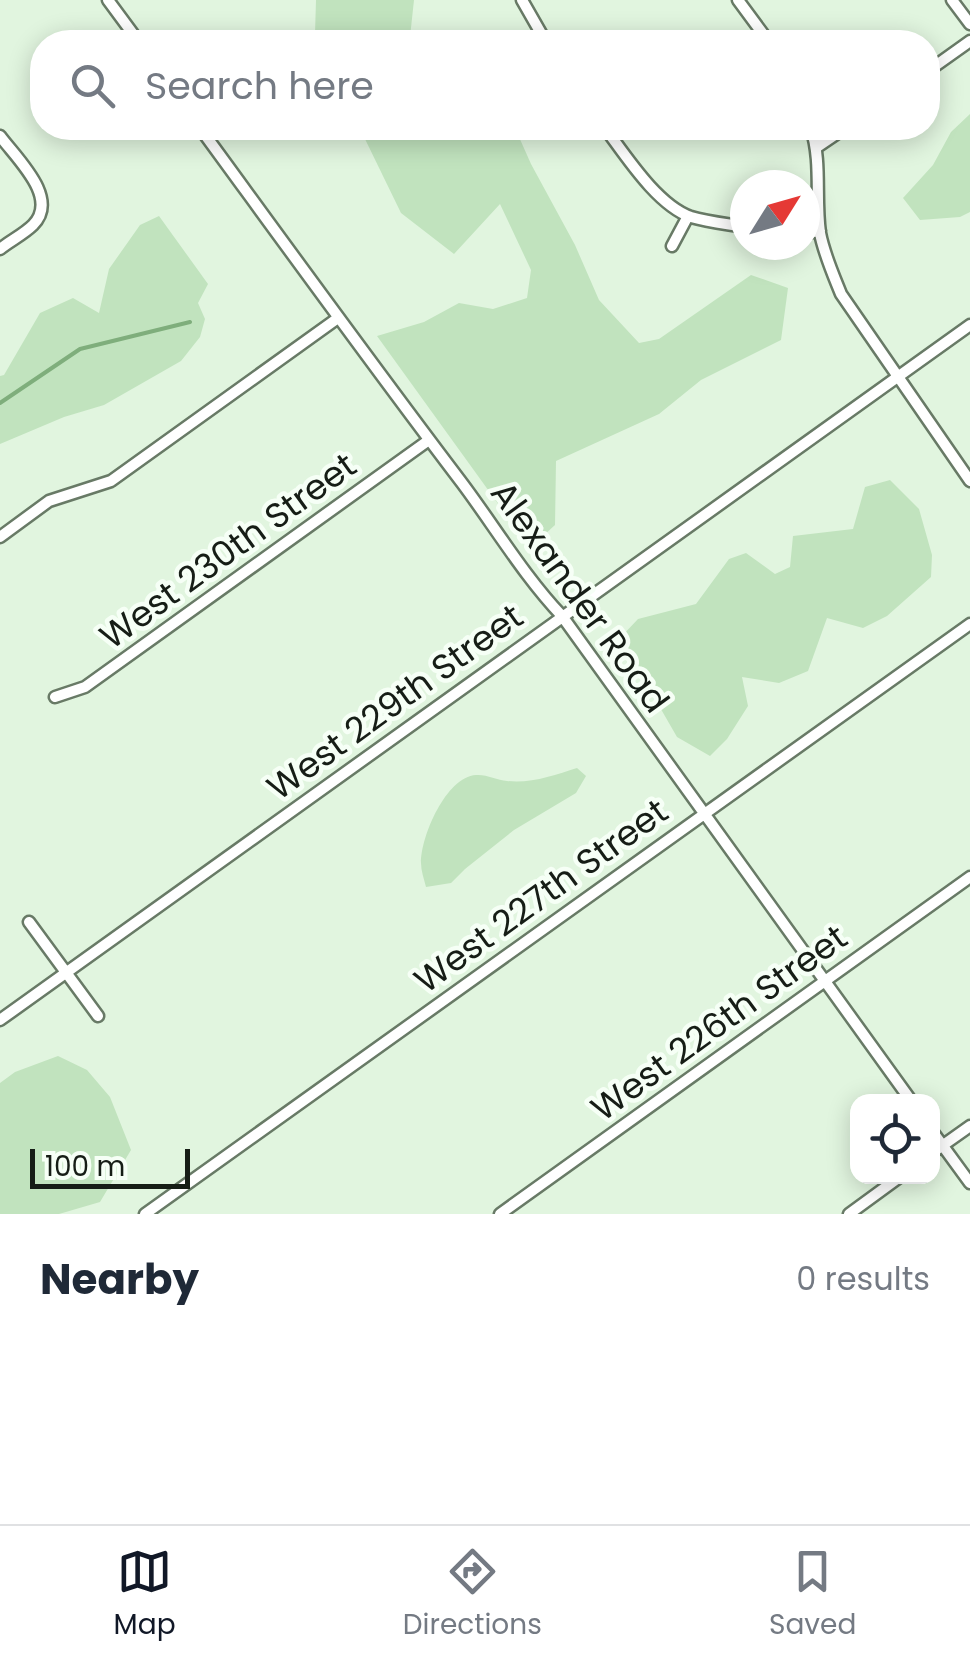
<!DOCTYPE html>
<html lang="en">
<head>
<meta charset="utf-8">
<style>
  body { margin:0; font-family:Poppins,sans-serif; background:#f6f6f7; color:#1f2937 }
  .controls { position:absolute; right:30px; bottom:30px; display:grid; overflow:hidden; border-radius:20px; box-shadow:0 5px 25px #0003 }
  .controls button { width:90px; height:90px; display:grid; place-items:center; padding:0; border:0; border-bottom:2px solid #e0e1e3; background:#fff; color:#1f2937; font:50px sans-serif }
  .compass { position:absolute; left:730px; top:170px; width:90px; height:90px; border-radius:50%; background:#fff; box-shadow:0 5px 25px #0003; rotate:53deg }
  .scale { position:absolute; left:30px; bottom:25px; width:160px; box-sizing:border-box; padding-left:10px; border:5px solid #161d16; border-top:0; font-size:28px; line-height:35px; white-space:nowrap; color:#161d16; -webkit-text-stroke:8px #f6fff6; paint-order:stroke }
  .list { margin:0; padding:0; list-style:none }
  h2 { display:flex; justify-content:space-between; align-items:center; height:130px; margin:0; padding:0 40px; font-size:42px }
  h2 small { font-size:32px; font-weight:400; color:#747a83 }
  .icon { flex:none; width:55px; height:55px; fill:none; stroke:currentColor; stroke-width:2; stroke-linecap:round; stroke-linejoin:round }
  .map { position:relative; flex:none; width:970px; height:1214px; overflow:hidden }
  .search { position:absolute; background:#fff; box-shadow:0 5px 25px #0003; left:30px; right:30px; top:30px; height:110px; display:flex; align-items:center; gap:25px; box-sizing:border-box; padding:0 35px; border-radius:40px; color:#747a83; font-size:38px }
  .sheet { height:310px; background:#fff }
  nav { display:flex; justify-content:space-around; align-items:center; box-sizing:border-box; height:140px; border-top:2px solid #e0e1e3; background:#fff; font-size:28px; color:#747a83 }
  nav a { display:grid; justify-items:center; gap:5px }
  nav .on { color:#111827 }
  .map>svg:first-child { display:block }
  .green { fill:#c1e3be }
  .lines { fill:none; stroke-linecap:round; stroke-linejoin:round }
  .stream { stroke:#7fae7c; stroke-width:4 }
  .minor-casing { stroke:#687a66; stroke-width:15 }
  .minor { stroke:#fff; stroke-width:10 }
  .labels { text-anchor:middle; stroke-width:9; stroke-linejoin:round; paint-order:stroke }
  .street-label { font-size:35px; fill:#161d16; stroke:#f6fff6 }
</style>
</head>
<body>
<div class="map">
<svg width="970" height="1214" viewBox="0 0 970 1214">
  <rect width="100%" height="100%" fill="#e1f5df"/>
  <path class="green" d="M 316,0 L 414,0 L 410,37 L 412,42 L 312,42 L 315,34 Z
    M 970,114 L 970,212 L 960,217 L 920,220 L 903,198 L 933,165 L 951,132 Z
    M 351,128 L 515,128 L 531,164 L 575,245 L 599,300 L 639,343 L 659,339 L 751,275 L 788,288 L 781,340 L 701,380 L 659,414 L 556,461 L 555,525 L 530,548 L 377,336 L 424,322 L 459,303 L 493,309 L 527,298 L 531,270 L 500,204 L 454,254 L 401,213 L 365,139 Z
    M 159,216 L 208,284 L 198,303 L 205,319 L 200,337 L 181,361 L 104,405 L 64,417 L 0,444 L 0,376 L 4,375 L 40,313 L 73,298 L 99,313 L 109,269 L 140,225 Z
    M 890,480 L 919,509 L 932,555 L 931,577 L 887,616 L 863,628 L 827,618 L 808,671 L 779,683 L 742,677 L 748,706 L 727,739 L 710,756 L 677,737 L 620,638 L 638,619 L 696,604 L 729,559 L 746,553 L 775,574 L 790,567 L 793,536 L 853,529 L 865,487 Z
    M 577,768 L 586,776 L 576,793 L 514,830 L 465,869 L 451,883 L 426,887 C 424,879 421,871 421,863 C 421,836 446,777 476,775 C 486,774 497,780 507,781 C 530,784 555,775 577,768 Z
    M 58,1056 L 87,1070 L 110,1097 L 131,1150 L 100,1202 L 59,1214 L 0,1214 L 0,1083 L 15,1072 Z"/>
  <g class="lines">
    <path class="stream" d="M 0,403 L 80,349 L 190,322"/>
    <g class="minor-casing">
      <path id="minor" d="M 108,0 L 139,42
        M 522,0 L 546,42
        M 738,0 L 769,42
        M 952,0 L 970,24
        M 928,71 L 970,41
        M 200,128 C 287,247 373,366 462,483 C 495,527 524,576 562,616 L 912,1102
        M 605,128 C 626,156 657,205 691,217 C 708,222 728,224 745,227
        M 811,128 C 822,162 815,197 820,233 C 824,254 833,274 841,294 L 970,481
        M 0,136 C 17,159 60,198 33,225 C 24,234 10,241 0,249
        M 817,147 L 845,128
        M 805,233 L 820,231
        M 672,246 L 688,216
        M 0,537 L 49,501 L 111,481 L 338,318
        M 55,697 L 85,687 L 429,440
        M 29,922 L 98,1016
        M 0,1020 L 970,325
        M 932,1131 L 970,1183
        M 932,1153 L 970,1126
        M 145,1214 L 970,624
        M 500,1214 L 970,877
        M 849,1214 L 901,1176"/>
    </g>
    <use href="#minor" class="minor"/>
  </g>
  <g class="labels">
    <g class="street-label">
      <text transform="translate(228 551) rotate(-36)" y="12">West 230th Street</text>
      <text transform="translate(580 597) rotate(54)" y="12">Alexander Road</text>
      <text transform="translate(395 702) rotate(-36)" y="12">West 229th Street</text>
      <text transform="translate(541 896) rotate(-36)" y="12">West 227th Street</text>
      <text transform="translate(719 1023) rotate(-36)" y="12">West 226th Street</text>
    </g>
  </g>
</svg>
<div class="controls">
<button><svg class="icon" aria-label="locate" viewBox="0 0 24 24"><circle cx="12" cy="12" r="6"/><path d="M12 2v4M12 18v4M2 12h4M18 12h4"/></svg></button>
</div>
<svg class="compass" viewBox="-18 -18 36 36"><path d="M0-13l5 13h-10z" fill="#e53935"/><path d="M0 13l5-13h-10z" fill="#747a83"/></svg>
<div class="scale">100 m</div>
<div class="search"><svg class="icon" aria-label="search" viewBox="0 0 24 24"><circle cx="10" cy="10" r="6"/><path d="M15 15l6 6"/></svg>Search here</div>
</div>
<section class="sheet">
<h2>Nearby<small>0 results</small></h2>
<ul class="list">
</ul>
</section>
<nav>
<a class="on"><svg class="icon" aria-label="map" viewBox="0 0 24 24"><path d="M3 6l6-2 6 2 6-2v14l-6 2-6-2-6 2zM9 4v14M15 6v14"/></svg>Map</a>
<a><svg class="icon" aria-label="directions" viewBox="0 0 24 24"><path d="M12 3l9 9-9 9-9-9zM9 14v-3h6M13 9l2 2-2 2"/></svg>Directions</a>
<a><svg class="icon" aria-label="saved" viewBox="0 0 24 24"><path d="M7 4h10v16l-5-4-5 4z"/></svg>Saved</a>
</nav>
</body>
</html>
